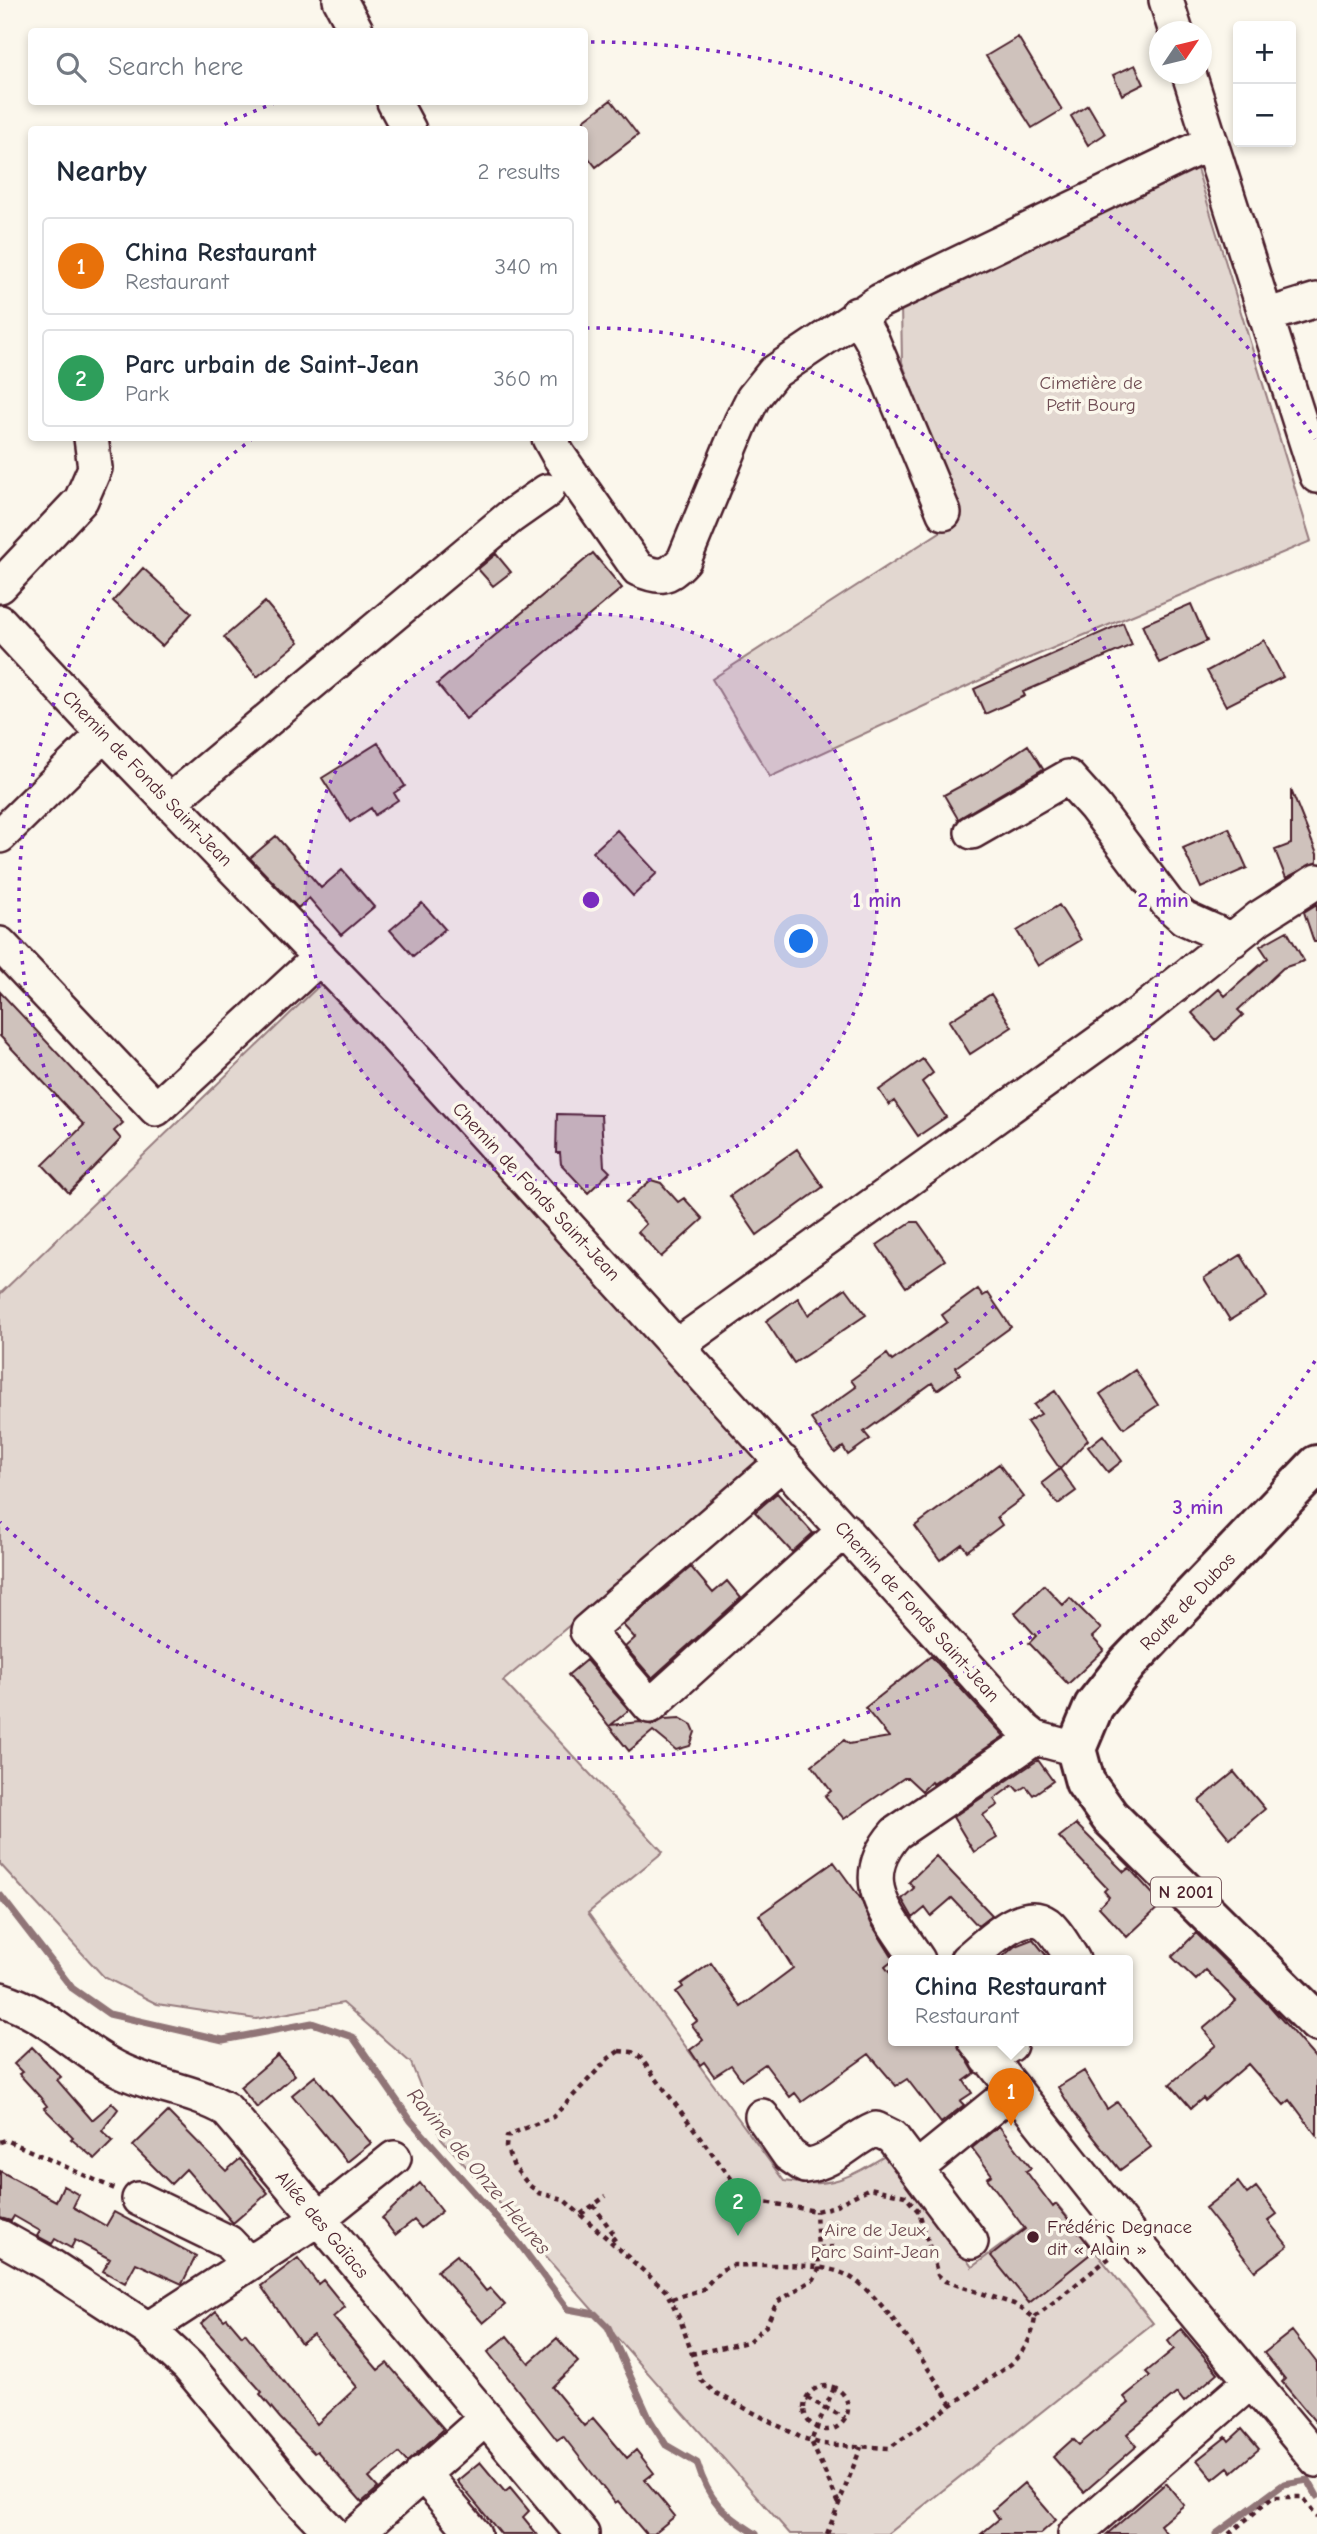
<!DOCTYPE html>
<html lang="en">
<head>
<meta charset="utf-8">
<style>
  body { margin:0; font-family:"Comic Neue",sans-serif; background:#f2f2f3; color:#1f2937 }
  .controls { position:absolute; right:21px; top:21px; display:grid; overflow:hidden; border-radius:7px; box-shadow:0 4px 10px #0003 }
  .controls button { width:63px; height:63px; display:grid; place-items:center; padding:0; border:0; border-bottom:2px solid #e0e1e3; background:#fff; color:#1f2937; font:35px sans-serif }
  .compass { position:absolute; left:1149px; top:21px; width:63px; height:63px; border-radius:50%; background:#fff; box-shadow:0 4px 10px #0003; rotate:55deg }
  .you { position:absolute; left:802px; top:942px; width:24px; height:24px; margin:-18px; border:5px solid #fff; border-radius:50%; background:#1a73e8; box-shadow:0 0 0 10px #1a73e833 }
  .badge { display:grid; place-items:center; width:46px; height:46px; border-radius:50%; background:#1a73e8; color:#fff; font-size:23px; font-weight:700 }
  .pin { position:absolute; translate:-50% -58px; filter:drop-shadow(0 2px 4px #0008) }
  .pin::after { content:''; position:absolute; top:37px; width:24px; height:21px; background:inherit; clip-path:polygon(0 0,100% 0,50% 100%) }
  .popup { position:absolute; left:888px; top:1955px; width:245px; height:91px; box-sizing:border-box; display:grid; place-content:center; border-radius:7px; background:#fff; filter:drop-shadow(0 2px 5px #0005); font-size:23px; white-space:nowrap; color:#747a83 }
  .popup b { font-size:26px; color:#1f2937 }
  .popup::after { content:''; position:absolute; left:50%; top:100%; margin-left:-14px; border:14px solid transparent; border-top-color:#fff }
  .list { margin:0; padding:0; list-style:none }
  h2 { display:flex; justify-content:space-between; align-items:center; height:91px; margin:0; padding:0 28px; font-size:30px }
  h2 small { font-size:23px; font-weight:400; color:#747a83 }
  .list li { display:grid; grid-template-columns:46px 1fr auto; gap:21px; align-items:center; box-sizing:border-box; height:98px; margin:0 14px 14px; padding:0 14px; border:2px solid #e0e1e3; border-radius:7px }
  .list b { display:block; font-size:26px; white-space:nowrap }
  .list p { margin:0; font-size:23px; white-space:nowrap; color:#747a83 }
  .list em { font-size:23px; font-style:normal; color:#747a83 }
  .icon { flex:none; width:38px; height:38px; fill:none; stroke:currentColor; stroke-width:2; stroke-linecap:round; stroke-linejoin:round }
  .map { position:relative; flex:none; width:1317px; height:2534px; overflow:hidden }
  .search { position:absolute; background:#fff; box-shadow:0 4px 10px #0003; left:28px; top:28px; width:560px; height:77px; display:flex; align-items:center; gap:18px; box-sizing:border-box; padding:0 24px; border-radius:7px; color:#747a83; font-size:26px }
  .panel { position:absolute; background:#fff; box-shadow:0 4px 10px #0003; left:28px; top:126px; width:560px; height:315px; border-radius:7px }
  .map>svg:first-child { display:block }
  .green { fill:#e2d7d0; stroke:#967b7e; stroke-width:2 }
  .lines { fill:none; stroke-linecap:round; stroke-linejoin:round }
  .stream { stroke:#907477; stroke-width:7 }
  .building { fill:#cfc2bc; stroke:#4a1f2b; stroke-width:2 }
  .minor-casing { stroke:#4a1f2b; stroke-width:38 }
  .major-casing { stroke:#4a1f2b; stroke-width:44 }
  .path { stroke:#4a1f2b; stroke-width:4.5; stroke-dasharray:5 5; stroke-linecap:butt }
  .minor { stroke:#fbf7ec; stroke-width:33 }
  .major { stroke:#fbf7ec; stroke-width:38 }
  .ring { fill:none; stroke:#7b2cbf; stroke-width:3.5; stroke-dasharray:3.5 7 }
  .poi-dot { fill:#4a1f2b; stroke:#fbf7ec; stroke-width:2.5 }
  .labels { text-anchor:middle; stroke-width:7; stroke-linejoin:round; paint-order:stroke }
  .shield { fill:#fbf7ec; stroke:#7f6065; stroke-width:2 }
  .shield-label { font-size:18px; font-weight:bold; fill:#4a1f2b }
  .park-label { font-size:19px; fill:#704d54; stroke:#fbf7ec }
  .street-label { font-size:19px; fill:#4a1f2b; stroke:#fbf7ec }
  .poi-label { font-size:19px; fill:#4a1f2b; stroke:#fbf7ec; text-anchor:start }
  .water-label { font-size:21px; font-style:italic; fill:#6d4a51; stroke:#fbf7ec }
  .centre { fill:#7b2cbf; stroke:#fbf7ec; stroke-width:3.5 }
  .ring-label { font-size:21px; text-anchor:middle; font-weight:bold; fill:#7b2cbf; stroke:#fbf7ec; stroke-width:7; stroke-linejoin:round; paint-order:stroke }
</style>
</head>
<body>
<div class="map">
<svg width="1317" height="2534" viewBox="0 0 1317 2534">
  <rect width="100%" height="100%" fill="#fbf7ec"/>
  <filter id="ink" filterUnits="userSpaceOnUse"><feTurbulence type="fractalNoise" baseFrequency=".0143" numOctaves="2"/><feDisplacementMap in="SourceGraphic" scale="14" xChannelSelector="R" yChannelSelector="G"/><feConvolveMatrix kernelMatrix="1 2 1 2 8 2 1 2 1" color-interpolation-filters="sRGB"/></filter>
  <g filter="url(#ink)">
    <path class="green" d="M 1194,159 L 1311,541 L 1022,661 L 770,777 L 712,679 L 960,519 L 902,362 L 901,305 Z
      M 325,980 L 762,1464 L 503,1681 L 663,1852 L 588,1913 L 784,2181 C 832,2189 850,2177 890,2153 L 972,2267 L 1057,2204 L 1153,2323 L 888,2534 L 790,2534 L 441,2138 L 411,2063 L 343,2003 L 256,2019 L 157,2004 L 104,1977 L 0,1864 L 0,1294 Z"/>
    <g class="lines">
      <path class="stream" d="M 0,1895 L 72,1988 L 109,2014 L 223,2040 L 312,2023 L 353,2037 L 411,2121 L 518,2242 L 568,2309 L 595,2314 L 608,2327 L 650,2420 L 666,2445 L 697,2463 C 709,2502 723,2513 756,2534
        M 1216,2534 L 1284,2484 L 1308,2480 L 1317,2496"/>
    </g>
    <path class="building" d="M 1018,37 L 1062,110 L 1032,128 L 986,56 Z
      M 1135,65 L 1144,84 L 1122,95 L 1113,75 Z
      M 611,100 L 638,135 L 596,167 L 584,152 L 584,120 Z
      M 1088,105 L 1105,134 L 1088,145 L 1071,116 Z
      M 593,553 L 622,588 L 466,719 L 437,684 Z
      M 496,554 L 511,572 L 493,586 L 478,569 Z
      M 143,568 L 192,613 L 162,646 L 113,601 Z
      M 265,602 L 299,642 L 257,677 L 224,637 Z
      M 1191,604 L 1207,641 L 1159,663 L 1142,625 Z
      M 1123,623 L 1132,645 L 1023,692 L 1025,696 L 985,714 L 974,689 Z
      M 1264,640 L 1283,677 L 1226,706 L 1207,671 Z
      M 378,743 L 405,786 L 394,793 L 398,800 L 375,815 L 371,808 L 350,822 L 322,778 Z
      M 1028,745 L 1043,769 L 958,819 L 944,795 L 987,772 Z
      M 1291,790 L 1317,854 L 1317,862 L 1286,878 L 1275,850 L 1291,844 Z
      M 1229,828 L 1247,868 L 1201,888 L 1183,848 Z
      M 617,830 L 657,873 L 633,896 L 593,852 Z
      M 276,836 L 321,888 L 342,870 L 374,907 L 341,935 L 309,898 L 298,908 L 250,858 Z
      M 422,903 L 445,929 L 413,956 L 390,930 Z
      M 1317,904 L 1317,942 L 1314,942 L 1304,912 Z
      M 1059,905 L 1081,940 L 1038,966 L 1017,931 Z
      M 1287,931 L 1304,961 L 1283,968 L 1238,1010 L 1243,1015 L 1216,1040 L 1192,1013 L 1219,989 L 1225,996 L 1268,958 L 1260,946 Z
      M 0,992 L 123,1123 L 114,1131 L 121,1139 L 69,1193 L 43,1165 L 84,1125 L 0,1036 Z
      M 991,994 L 1012,1027 L 970,1054 L 949,1021 Z
      M 923,1059 L 933,1073 L 922,1082 L 946,1117 L 918,1136 L 894,1101 L 889,1105 L 879,1090 Z
      M 557,1114 L 601,1115 L 604,1166 L 610,1172 L 588,1193 L 561,1164 L 560,1153 L 556,1153 Z
      M 797,1149 L 823,1187 L 757,1235 L 730,1196 Z
      M 651,1180 L 661,1183 L 678,1202 L 684,1198 L 703,1219 L 661,1257 L 638,1232 L 646,1224 L 626,1202 Z
      M 911,1222 L 918,1222 L 945,1260 L 906,1287 L 877,1245 Z
      M 1241,1255 L 1267,1297 L 1230,1320 L 1204,1278 Z
      M 846,1288 L 866,1315 L 794,1363 L 766,1321 L 798,1298 L 808,1315 Z
      M 978,1289 L 983,1296 L 988,1293 L 1011,1327 L 956,1367 L 960,1374 L 937,1390 L 932,1383 L 864,1432 L 870,1439 L 848,1455 L 843,1447 L 835,1453 L 811,1419 L 856,1387 L 851,1380 L 887,1354 L 892,1361 L 947,1322 L 942,1315 Z
      M 1135,1370 L 1158,1405 L 1124,1428 L 1100,1394 Z
      M 1055,1391 L 1088,1440 L 1060,1469 L 1027,1422 L 1041,1414 L 1034,1405 Z
      M 1103,1435 L 1122,1461 L 1108,1472 L 1088,1447 Z
      M 999,1464 L 1024,1497 L 997,1517 L 1002,1525 L 967,1551 L 962,1544 L 940,1560 L 915,1526 Z
      M 1060,1469 L 1076,1491 L 1058,1504 L 1042,1483 Z
      M 777,1493 L 813,1533 L 792,1552 L 755,1512 Z
      M 691,1567 L 713,1593 L 727,1581 L 741,1598 L 652,1678 L 625,1647 L 635,1638 L 623,1625 Z
      M 1044,1585 L 1063,1605 L 1070,1598 L 1101,1629 L 1092,1637 L 1104,1650 L 1068,1684 L 1029,1643 L 1036,1636 L 1015,1613 Z
      M 931,1656 L 1004,1736 L 933,1784 L 931,1782 L 922,1791 L 908,1778 L 904,1778 L 844,1819 L 825,1796 L 831,1791 L 812,1765 L 844,1740 L 849,1744 L 889,1737 L 865,1708 Z
      M 586,1660 L 629,1710 L 611,1725 L 640,1722 L 653,1725 L 664,1719 L 680,1718 L 692,1725 L 695,1732 L 690,1746 L 676,1750 L 653,1731 L 629,1751 L 568,1675 Z
      M 1038,1760 L 1053,1781 L 1033,1795 L 1026,1786 L 1018,1791 L 1013,1785 L 994,1799 L 998,1805 L 983,1815 L 997,1838 L 974,1852 L 953,1817 Z
      M 1234,1772 L 1265,1809 L 1230,1839 L 1199,1801 Z
      M 1076,1824 L 1124,1872 L 1129,1868 L 1162,1904 L 1127,1937 L 1099,1907 L 1109,1897 L 1104,1891 L 1107,1888 L 1059,1837 Z
      M 936,1856 L 953,1874 L 992,1915 L 978,1926 L 952,1898 L 931,1916 L 925,1908 L 913,1918 L 902,1899 L 914,1888 L 909,1882 Z
      M 834,1862 L 861,1899 L 871,1923 L 894,1960 L 885,1967 L 894,1978 L 894,2040 L 955,2040 L 975,2073 L 964,2081 L 972,2093 L 960,2101 L 964,2105 L 941,2123 L 907,2079 L 896,2086 L 869,2054 L 802,2102 L 795,2093 L 790,2097 L 765,2064 L 742,2080 L 731,2065 L 714,2076 L 704,2062 L 700,2065 L 690,2050 L 703,2040 L 692,2025 L 697,2021 L 676,1992 L 683,1987 L 681,1984 L 711,1963 L 741,2007 L 793,1968 L 759,1915 Z
      M 1196,1933 L 1268,2004 L 1317,2060 L 1317,2136 L 1290,2100 L 1284,2105 L 1248,2064 L 1205,2101 L 1203,2098 L 1191,2108 L 1170,2084 L 1216,2045 L 1203,2029 L 1236,2001 L 1206,1970 L 1196,1980 L 1172,1957 Z
      M 1033,1939 L 1050,1960 L 999,1960 L 1015,1946 Z
      M 32,2047 L 61,2077 L 57,2080 L 92,2120 L 112,2103 L 118,2109 L 102,2131 L 113,2141 L 95,2159 L 71,2139 L 73,2137 L 44,2108 L 47,2106 L 40,2097 L 19,2074 L 22,2072 L 14,2064 Z
      M 278,2055 L 295,2075 L 257,2108 L 240,2087 Z
      M 1084,2071 L 1107,2109 L 1117,2102 L 1151,2147 L 1120,2170 L 1074,2113 L 1058,2087 Z
      M 315,2076 L 371,2143 L 347,2162 L 292,2095 Z
      M 168,2112 L 226,2171 L 240,2159 L 268,2193 L 233,2223 L 186,2169 L 171,2184 L 133,2146 Z
      M 999,2126 L 1031,2168 L 1026,2171 L 1053,2207 L 1056,2204 L 1094,2251 L 1029,2303 L 991,2256 L 1025,2229 L 987,2178 L 992,2175 L 972,2148 Z
      M 0,2171 L 56,2201 L 63,2186 L 79,2195 L 73,2207 L 106,2226 L 114,2212 L 196,2256 L 182,2284 L 136,2263 L 125,2283 L 103,2271 L 110,2259 L 75,2240 L 71,2248 L 55,2239 L 52,2244 L 37,2236 L 40,2231 L 14,2216 L 11,2221 L 0,2218 Z
      M 1238,2182 L 1247,2194 L 1256,2187 L 1277,2214 L 1268,2221 L 1288,2246 L 1255,2271 L 1205,2208 Z
      M 420,2183 L 442,2211 L 421,2228 L 414,2220 L 395,2235 L 382,2218 Z
      M 457,2255 L 486,2291 L 490,2288 L 505,2305 L 483,2323 L 437,2271 Z
      M 298,2258 L 318,2284 L 323,2280 L 345,2307 L 333,2317 L 378,2370 L 387,2363 L 444,2429 L 407,2462 L 399,2453 L 369,2478 L 378,2488 L 362,2502 L 317,2451 L 314,2453 L 280,2418 L 260,2394 L 262,2392 L 201,2324 L 216,2311 L 224,2320 L 227,2318 L 242,2336 L 245,2333 L 317,2424 L 357,2387 L 313,2334 L 301,2343 L 261,2286 Z
      M 1181,2329 L 1218,2373 L 1184,2402 L 1177,2393 L 1127,2434 L 1137,2446 L 1084,2492 L 1053,2457 L 1073,2439 L 1079,2445 L 1129,2403 L 1124,2397 L 1150,2376 L 1146,2372 L 1174,2349 L 1168,2341 Z
      M 1292,2331 L 1317,2363 L 1317,2424 L 1282,2382 L 1285,2379 L 1264,2353 Z
      M 507,2336 L 529,2363 L 557,2338 L 578,2362 L 552,2387 L 584,2426 L 593,2418 L 627,2458 L 636,2450 L 654,2473 L 645,2480 L 675,2516 L 653,2534 L 646,2534 L 618,2501 L 615,2503 L 563,2436 L 557,2440 L 488,2352 Z
      M 1242,2429 L 1259,2449 L 1232,2472 L 1228,2467 L 1213,2479 L 1197,2460 L 1226,2437 L 1229,2441 Z
      M 480,2462 L 505,2492 L 510,2488 L 529,2511 L 523,2517 L 537,2534 L 501,2534 L 457,2481 Z
      M 1024,2483 L 1056,2520 L 1040,2534 L 981,2534 L 999,2519 L 993,2510 Z
      M 1166,2483 L 1184,2505 L 1160,2525 L 1167,2534 L 1107,2534 Z"/>
    <g class="lines">
      <g class="minor-casing">
        <path id="minor" d="M 340,0 L 357,32
          M 1166,0 L 1176,32
          M 1189,74 L 1317,476
          M 394,102 L 409,130
          M 857,314 L 873,342 L 944,513
          M 1265,316 L 1317,300
          M 549,438 L 559,456 L 638,569 C 660,579 668,578 684,560 L 741,422 L 753,398 L 773,373 L 880,301 L 1211,142
          M 0,586 L 81,500 L 95,468 L 91,438
          M 0,622 L 104,734 L 384,1024 L 1025,1730 L 1035,1738 L 1076,1749
          M 169,802 L 510,517 L 547,491
          M 972,832 L 1068,777 L 1095,807 L 1168,904 L 1184,918 L 1233,940
          M 0,836 L 104,734
          M 0,944 L 156,1109 L 320,957
          M 678,1345 L 1144,1010 L 1259,918 L 1317,881
          M 783,1462 L 587,1631 L 650,1706 L 845,1530
          M 918,1960 C 889,1915 853,1882 896,1833 L 1035,1738
          M 967,1960 C 985,1946 1022,1905 1047,1924 C 1057,1932 1066,1949 1073,1960
          M 0,1999 C 52,2015 74,2048 120,2070 C 154,2087 192,2090 226,2109 C 346,2250 464,2392 582,2534
          M 975,2040 L 1133,2239 L 1317,2460
          M 988,2059 L 1010,2045 L 1006,2040
          M 762,2116 L 789,2155 L 805,2166 C 835,2162 849,2140 876,2129 L 892,2137 L 971,2242
          M 916,2169 L 1012,2091
          M 139,2199 L 228,2242 L 248,2263
          M 0,2237 L 48,2264 L 148,2329 L 188,2366 L 294,2493 L 333,2534
          M 148,2329 L 318,2219 L 394,2158
          M 422,2473 L 474,2534
          M 356,2534 L 486,2418
          M 1075,2534 L 1250,2382"/>
      </g>
      <g class="major-casing">
        <path id="major" d="M 1317,1465 L 1128,1663 L 1094,1706 L 1076,1749 L 1085,1782 L 1110,1817 L 1317,2022"/>
      </g>
      <path class="path" d="M 619,2051 L 632,2052 L 640,2057 L 742,2193 L 753,2200 L 816,2211 L 832,2207 L 870,2188 L 905,2196 L 919,2212 L 938,2275 L 945,2281 L 1014,2304 L 1035,2318 C 1032,2338 1026,2349 1011,2364 L 889,2448 L 822,2444 L 802,2438 L 714,2392 L 701,2380 L 680,2319 L 666,2291 L 563,2199 L 539,2193 L 529,2185 L 514,2167 L 506,2147 L 507,2137 L 513,2133 L 553,2117 L 609,2058 Z
        M 0,2142 L 6,2140 L 115,2189
        M 593,2205 L 616,2237 L 611,2241
        M 581,2214 L 606,2196
        M 819,2248 L 834,2247
        M 672,2299 L 703,2289 L 721,2270 L 734,2265 C 765,2266 814,2262 842,2273 C 879,2287 929,2371 952,2405
        M 1035,2317 L 1113,2255
        M 691,2354 L 748,2342 L 766,2326 L 777,2302 L 814,2279 L 819,2269 L 816,2211
        M804 2408a22 22 0 1 1 44 0a22 22 0 1 1-44 0Z
        M 834,2388 L 811,2441 L 839,2504
        M 807,2398 L 845,2418
        M 827,2534 L 861,2447
        M 1229,2534 L 1273,2497 L 1303,2497 L 1317,2517"/>
      <use href="#minor" class="minor"/>
      <use href="#major" class="major"/>
    </g>
  </g>
  <circle cx="591" cy="900" r="286" fill="#7b2cbf" fill-opacity=".12"/>
  <g class="ring">
    <circle cx="591" cy="900" r="286"/>
    <path d="M586 328A572 572 0 1 1 251 440"/>
    <path d="M1315 1361A858 858 0 0 1 0 1522M215 129A858 858 0 0 1 277 102M591 42A858 858 0 0 1 1315 439"/>
  </g>
  <circle class="poi-dot" cx="1033" cy="2237" r="7"/>
  <g class="labels">
    <rect class="shield" x="1151" y="1877.5" width="70" height="29" rx="5"/>
    <g class="shield-label">
      <text x="1186" y="1898">N 2001</text>
    </g>
    <g class="park-label">
      <text x="1091" y="389">Cimetière de<tspan x="1091" dy="22">Petit Bourg</tspan></text>
      <text x="875" y="2236">Aire de Jeux<tspan x="875" dy="22">Parc Saint-Jean</tspan></text>
    </g>
    <g class="street-label">
      <text transform="translate(148 778) rotate(46)" y="7">Chemin de Fonds Saint-Jean</text>
      <text transform="translate(537 1191) rotate(47)" y="7">Chemin de Fonds Saint-Jean</text>
      <text transform="translate(1187 1601) rotate(-46)" y="7">Route de Dubos</text>
      <text transform="translate(918 1611) rotate(48)" y="7">Chemin de Fonds Saint-Jean</text>
      <text transform="translate(323 2224) rotate(50)" y="7">Allée des Gaïacs</text>
    </g>
    <g class="poi-label">
      <text x="1047" y="2233">Frédéric Degnace<tspan x="1047" dy="22">dit « Alain »</tspan></text>
    </g>
    <g class="water-label">
      <text transform="translate(479 2171) rotate(50)" y="7">Ravine de Onze Heures</text>
    </g>
  </g>
  <circle cx="591" cy="900" r="10" class="centre"/>
  <g class="ring-label">
    <text x="877" y="907">1 min</text>
    <text x="1163" y="907">2 min</text>
    <text x="1198" y="1514">3 min</text>
  </g>
</svg>
<div class="controls">
<button>+</button>
<button>−</button>
</div>
<svg class="compass" viewBox="-18 -18 36 36"><path d="M0-13l5 13h-10z" fill="#e53935"/><path d="M0 13l5-13h-10z" fill="#747a83"/></svg>
<div class="you"></div>
<div class="pin badge" style="left:1011px;top:2126px;background:#e8710a">1</div>
<div class="popup"><b>China Restaurant</b>Restaurant</div>
<div class="pin badge" style="left:738px;top:2236px;background:#2e9e5b">2</div>
<div class="search"><svg class="icon" aria-label="search" viewBox="0 0 24 24"><circle cx="10" cy="10" r="6"/><path d="M15 15l6 6"/></svg>Search here</div>
<section class="panel">
<h2>Nearby<small>2 results</small></h2>
<ul class="list">
<li><span class="badge" style="background:#e8710a">1</span><div><b>China Restaurant</b><p>Restaurant</p></div><em>340 m</em></li>
<li><span class="badge" style="background:#2e9e5b">2</span><div><b>Parc urbain de Saint-Jean</b><p>Park</p></div><em>360 m</em></li>
</ul>
</section>
</div>
</body>
</html>
